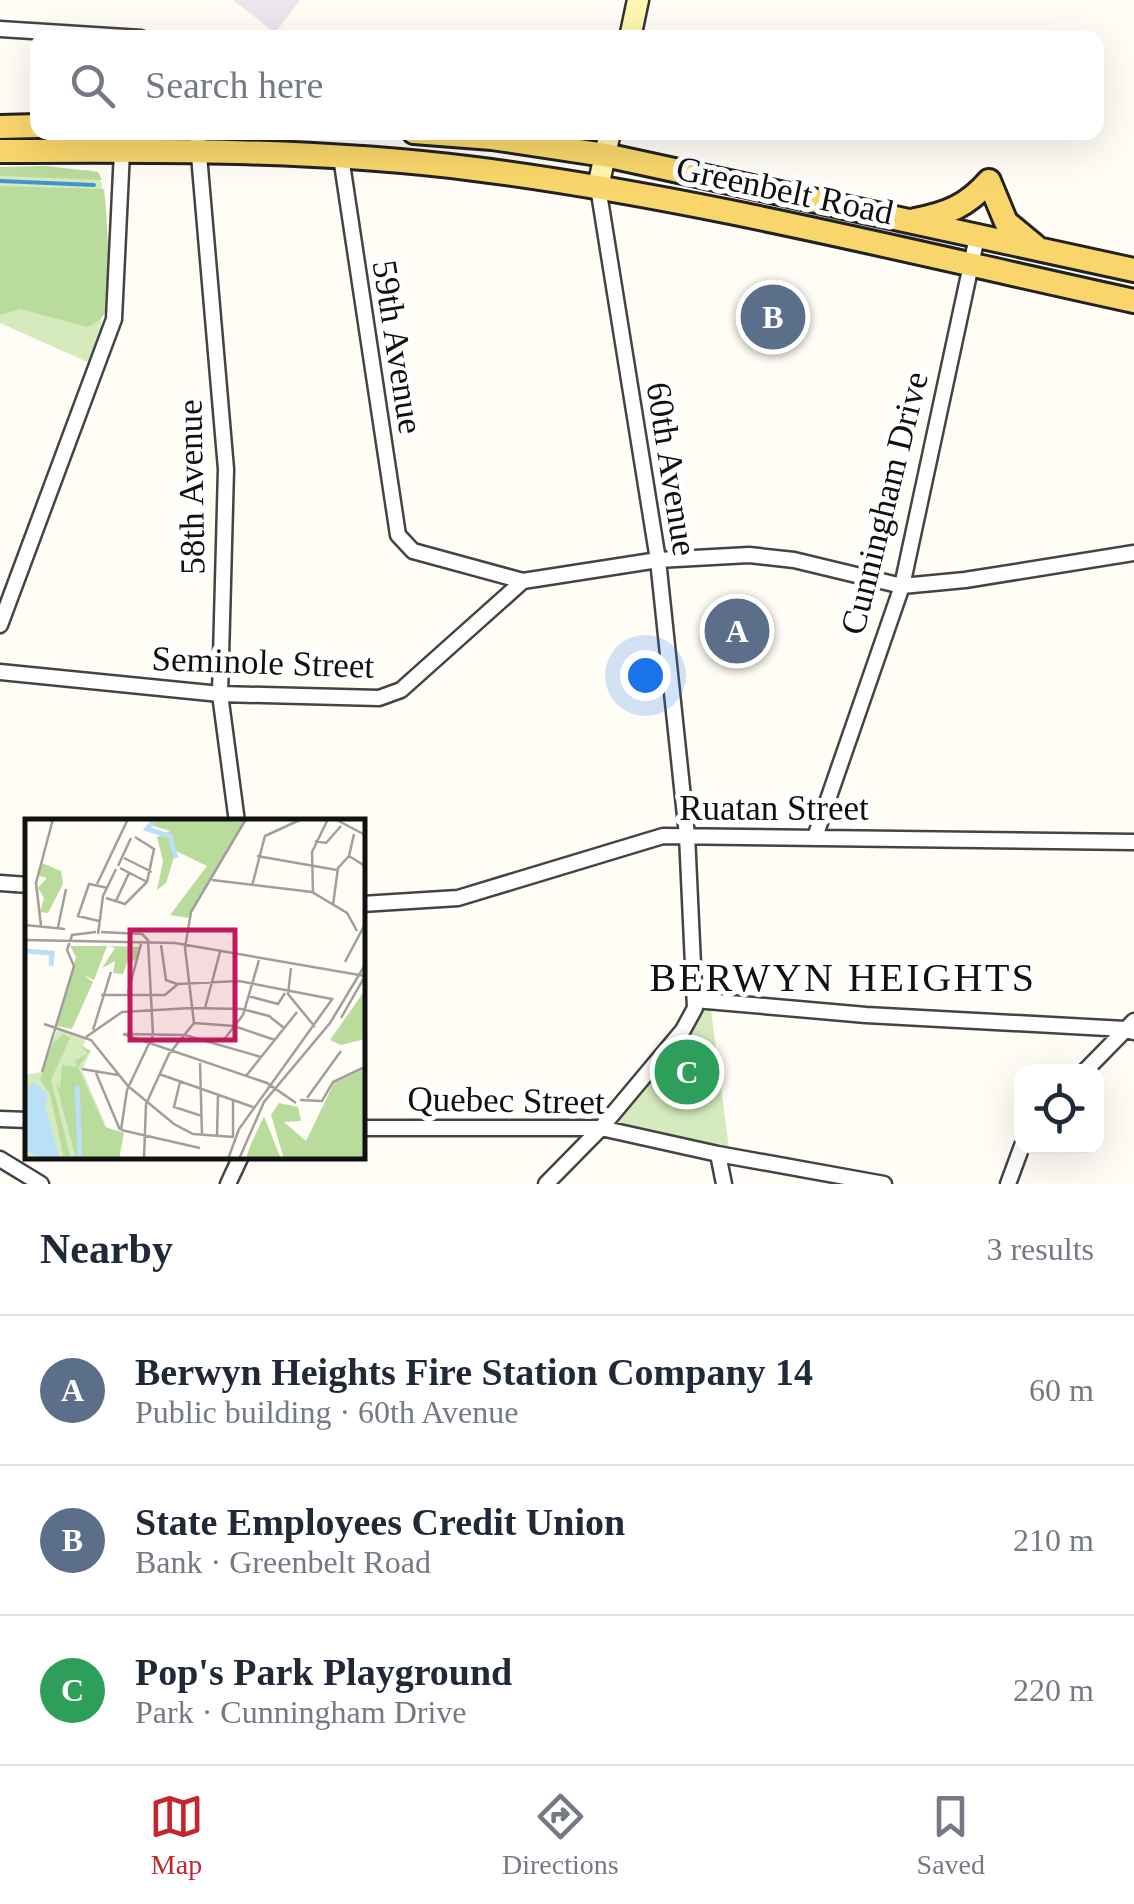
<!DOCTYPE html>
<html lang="en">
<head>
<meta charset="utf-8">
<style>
  body { margin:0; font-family:Georgia,serif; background:#f2f2f3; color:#1f2937 }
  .controls { position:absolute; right:30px; bottom:30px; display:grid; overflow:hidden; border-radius:20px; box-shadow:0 10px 40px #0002 }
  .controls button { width:90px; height:90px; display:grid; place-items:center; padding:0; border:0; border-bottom:2px solid #e0e1e3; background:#fff; color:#1f2937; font:50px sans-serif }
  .you { position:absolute; left:645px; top:675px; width:35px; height:35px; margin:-25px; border:8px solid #fff; border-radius:50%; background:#1a73e8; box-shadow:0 0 0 15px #1a73e833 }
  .badge { display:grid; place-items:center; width:65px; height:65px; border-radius:50%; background:#c4262e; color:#fff; font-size:32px; font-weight:700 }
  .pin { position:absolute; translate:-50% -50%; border:5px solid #fff; box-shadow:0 2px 10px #0006 }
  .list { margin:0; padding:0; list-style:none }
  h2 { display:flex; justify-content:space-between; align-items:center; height:130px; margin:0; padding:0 40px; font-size:42px }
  h2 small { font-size:32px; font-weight:400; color:#747a83 }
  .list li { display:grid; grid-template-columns:65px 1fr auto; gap:30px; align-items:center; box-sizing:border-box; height:150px; padding:0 40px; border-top:2px solid #e0e1e3 }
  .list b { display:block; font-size:38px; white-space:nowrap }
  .list p { margin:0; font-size:32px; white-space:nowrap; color:#747a83 }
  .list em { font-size:32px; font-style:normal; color:#747a83 }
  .icon { flex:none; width:55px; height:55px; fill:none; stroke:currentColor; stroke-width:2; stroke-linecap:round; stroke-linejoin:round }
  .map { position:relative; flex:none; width:1134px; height:1184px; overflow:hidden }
  .search { position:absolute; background:#fff; box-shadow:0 10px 40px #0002; left:30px; right:30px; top:30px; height:110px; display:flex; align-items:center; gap:25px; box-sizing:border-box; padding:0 35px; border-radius:20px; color:#747a83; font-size:38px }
  .sheet { height:580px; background:#fff }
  nav { display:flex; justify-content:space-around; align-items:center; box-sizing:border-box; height:140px; border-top:2px solid #e0e1e3; background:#fff; font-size:28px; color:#747a83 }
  nav a { display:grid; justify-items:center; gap:5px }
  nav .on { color:#c4262e }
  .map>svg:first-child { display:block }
  .industrial { fill:#eee6ef }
  .green { fill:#d5ebbd }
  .forest { fill:#b9dc9c }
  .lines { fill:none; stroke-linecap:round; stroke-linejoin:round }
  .stream { stroke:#3f96cf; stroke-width:4 }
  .street-casing { stroke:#444; stroke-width:19 }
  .secondary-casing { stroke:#333; stroke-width:25 }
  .primary-casing { stroke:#222; stroke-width:28 }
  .street { stroke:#fff; stroke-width:14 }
  .secondary { stroke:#fff6b0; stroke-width:20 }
  .primary { stroke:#f9d66b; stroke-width:22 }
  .labels { text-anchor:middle; stroke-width:10; stroke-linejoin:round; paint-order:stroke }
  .street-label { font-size:35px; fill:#111; stroke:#fff }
  .quarter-label { font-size:40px; letter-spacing:2.5px; fill:#111; stroke:#fff }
  .inset-river { fill:none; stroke:#b9e0f7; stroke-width:5 }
  .inset-road { fill:none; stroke:#a09f9a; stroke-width:2.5 }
  .view { fill:#c2185b; fill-opacity:0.15; stroke:#c2185b; stroke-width:5 }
  .inset-edge { fill:none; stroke:#111; stroke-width:5 }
</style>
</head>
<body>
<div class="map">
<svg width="1134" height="1184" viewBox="0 0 1134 1184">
  <rect width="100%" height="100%" fill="#fffdf5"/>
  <path class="industrial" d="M 233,0 L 300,0 L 275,33 Z"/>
  <path class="green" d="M 0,170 L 90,170 L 102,183 L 101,344 L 92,364 L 0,323 Z
    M 710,1002 L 730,1156 L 601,1128 L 695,1008 Z"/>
  <path class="forest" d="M 47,166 L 98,172 L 102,180 L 0,176 L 0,167 Z
    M 0,186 L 104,189 C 107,213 112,292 105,312 C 102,320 94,324 87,327 L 20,309 L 0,315 Z"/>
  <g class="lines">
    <path class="stream" d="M 0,181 L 94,185"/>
    <g class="street-casing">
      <path id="street" d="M 0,29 L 141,38
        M 197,132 L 226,469 L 220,694 L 237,822
        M 341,157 L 398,535 L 413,551 L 523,581
        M 0,625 L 114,319 L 122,151
        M 0,672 L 220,694 L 379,698 L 401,690 L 523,581 L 658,560 L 749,555 L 794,560 L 902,586 L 965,580 L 1134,553
        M 815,837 L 902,586 L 977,237
        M 0,883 L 28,885
        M 362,904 L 458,898 L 663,836 L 1134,842
        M 695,1000 L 866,1015 L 1125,1029 L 1134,1032
        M 1084,1072 L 1134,1021
        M 0,1119 L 28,1120
        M 362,1128 L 601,1128 L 718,1154 L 884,1184
        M 718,1154 L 724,1184
        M 0,1159 L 41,1184
        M 228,1184 L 241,1156
        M 546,1184 L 601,1128 L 683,1030 L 695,1008 L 687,835 L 658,560 L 598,187
        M 1008,1184 L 1022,1146"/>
    </g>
    <g class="secondary-casing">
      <path id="secondary" d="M 630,38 L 638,0
        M 598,187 L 610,132"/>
    </g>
    <g class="primary-casing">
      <path id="primary" d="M 0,127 L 38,126
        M 414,132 L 492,138 L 605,155 L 1134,270
        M 0,151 C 159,150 317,149 475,169 C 695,197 918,254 1134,301
        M 989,181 L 1006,222 L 1035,246
        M 915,220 C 947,214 967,206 989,181"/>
    </g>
    <use href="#street" class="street"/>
    <use href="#secondary" class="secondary"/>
    <use href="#primary" class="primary"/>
  </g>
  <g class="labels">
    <g class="street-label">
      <text transform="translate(785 190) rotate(12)" y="12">Greenbelt Road</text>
      <text transform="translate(398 347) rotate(81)" y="12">59th Avenue</text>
      <text transform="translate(672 469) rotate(81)" y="12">60th Avenue</text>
      <text transform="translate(191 487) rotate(-91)" y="12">58th Avenue</text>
      <text transform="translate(884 503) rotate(-76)" y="12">Cunningham Drive</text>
      <text transform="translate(263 662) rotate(2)" y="12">Seminole Street</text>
      <text x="774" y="820">Ruatan Street</text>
      <text transform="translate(506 1100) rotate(1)" y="12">Quebec Street</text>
    </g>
    <g class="quarter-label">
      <text x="843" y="991">BERWYN HEIGHTS</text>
    </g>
  </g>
  <g transform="translate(25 819)">
    <rect width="340" height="340" fill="#fffdf5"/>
    <path d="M 32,211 L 61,220 L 58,227 L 66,232 L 57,251 L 95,340 L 0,340 L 0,256 L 16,253 Z" fill="#d5ebbd"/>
    <path d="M 129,0 L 221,0 L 163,99 L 145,96 L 182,47 L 151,32 L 141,64 L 132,71 L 138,42 L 132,18 L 145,12 L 126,6 ZM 17,44 L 36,52 L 38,65 L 23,94 L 15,93 L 19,79 L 13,69 L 22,59 L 14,57 ZM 45,127 L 82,127 L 69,161 L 58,156 L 68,163 L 47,210 L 32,207 L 51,138 ZM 84,127 L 114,128 L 113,142 L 103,141 L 98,155 L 88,154 L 90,142 L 77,149 L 90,129 ZM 340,171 L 340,220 L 316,226 L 305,221 ZM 39,215 L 45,219 L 26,261 L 46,340 L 39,340 L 25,275 L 15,261 L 28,224 ZM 54,226 L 65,232 L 53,248 L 80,308 L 99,314 L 94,340 L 51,340 L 31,264 L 35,269 L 37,246 L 52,248 L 50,242 L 63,234 ZM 340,250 L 340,340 L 259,340 L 246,296 L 254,284 L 273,288 L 276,302 L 259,303 L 281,322 L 309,264 ZM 239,297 L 256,340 L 221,340 L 225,327 Z" fill="#b9dc9c"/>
    <path d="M 9,263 L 23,276 L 20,287 L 35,340 L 16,340 L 0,330 L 0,271 Z" fill="#b9e0f7"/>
    <path class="inset-river" d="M 130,0 L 122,10 L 145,17 L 151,39M 0,132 L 27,134 L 26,147M 52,267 L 55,340"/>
    <path class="inset-road" d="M 310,0 L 340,16M 329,15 L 324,37 L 340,47M 290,22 L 301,24 L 316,7M 232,37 L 312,51M 99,39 L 127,53M 93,47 L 106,19M 95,49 L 122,63M 187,61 L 287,73 L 322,94 L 332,112M 72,65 L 103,0M 227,67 L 240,17 L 277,0M 288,74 L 287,33 L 303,0M 81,79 L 100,85 L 122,63 L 129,30 L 110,18M 91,82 L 104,54M 308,86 L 313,49 L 324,37M 74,102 L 53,97 L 64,65 L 83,69M 0,106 L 40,110M 16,107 L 11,64 L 28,0M 33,108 L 41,70M 76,113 L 117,115 L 123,121 L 128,216 L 102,271 L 96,311M 73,115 L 78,77 L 91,50M 0,121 L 150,124 L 340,157M 136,126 L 141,161 L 152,165M 320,143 L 340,105M 266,149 L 263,175 L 290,208M 103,174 L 116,125M 76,176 L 140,176 L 153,165 L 214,162 L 307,180M 223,177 L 253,185 L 260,174M 180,189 L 195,133M 316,199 L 340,157M 169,204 L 160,129 L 166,93 L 221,0M 169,204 L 209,207 L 250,221M 19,205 L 66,221 L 103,267 L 149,305 L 168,315 L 209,318M 68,211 L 86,153M 98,215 L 242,264 L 271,284M 99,215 L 160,216 L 236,238M 61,218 L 97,193 L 166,189 L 217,190 L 244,197 L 259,209M 197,223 L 218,196 L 234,141M 175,244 L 177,316M 57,250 L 93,256M 17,253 L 49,147 L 42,131 L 47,116 L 71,113M 71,254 L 95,311M 134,255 L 228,288M 221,257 L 272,193M 155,263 L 149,288 L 177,297M 282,279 L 316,232M 275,281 L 297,282 L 308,263 L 340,248M 96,311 L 175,329M 192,316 L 193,276M 208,317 L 208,282M 119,340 L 121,285 L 144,235 L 169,204M 203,340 L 214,310 L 308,179M 214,340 L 239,283 L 305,204 L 340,146"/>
    <path class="view" d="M 105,111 L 210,111 L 210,221 L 105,221 Z"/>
    <rect width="340" height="340" class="inset-edge"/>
  </g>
</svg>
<div class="controls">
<button><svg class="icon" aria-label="locate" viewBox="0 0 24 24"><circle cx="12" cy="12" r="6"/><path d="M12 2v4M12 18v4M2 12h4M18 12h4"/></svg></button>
</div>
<div class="you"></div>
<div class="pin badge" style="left:737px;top:631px;background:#5c6f8a">A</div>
<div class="pin badge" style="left:773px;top:317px;background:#5c6f8a">B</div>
<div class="pin badge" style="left:687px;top:1072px;background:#2e9e5b">C</div>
<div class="search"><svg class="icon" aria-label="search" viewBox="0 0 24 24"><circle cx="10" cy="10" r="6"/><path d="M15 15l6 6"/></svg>Search here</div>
</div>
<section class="sheet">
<h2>Nearby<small>3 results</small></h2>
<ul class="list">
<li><span class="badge" style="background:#5c6f8a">A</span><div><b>Berwyn Heights Fire Station Company 14</b><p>Public building · 60th Avenue</p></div><em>60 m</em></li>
<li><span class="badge" style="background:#5c6f8a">B</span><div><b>State Employees Credit Union</b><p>Bank · Greenbelt Road</p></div><em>210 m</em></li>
<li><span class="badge" style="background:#2e9e5b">C</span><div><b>Pop's Park Playground</b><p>Park · Cunningham Drive</p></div><em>220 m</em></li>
</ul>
</section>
<nav>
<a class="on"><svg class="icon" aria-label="map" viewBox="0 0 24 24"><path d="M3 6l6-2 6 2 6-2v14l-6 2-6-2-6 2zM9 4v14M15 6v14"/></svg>Map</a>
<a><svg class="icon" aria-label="directions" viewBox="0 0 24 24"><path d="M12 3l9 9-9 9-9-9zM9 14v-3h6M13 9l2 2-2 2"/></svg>Directions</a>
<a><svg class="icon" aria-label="saved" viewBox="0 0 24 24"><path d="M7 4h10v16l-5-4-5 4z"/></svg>Saved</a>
</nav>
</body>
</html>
